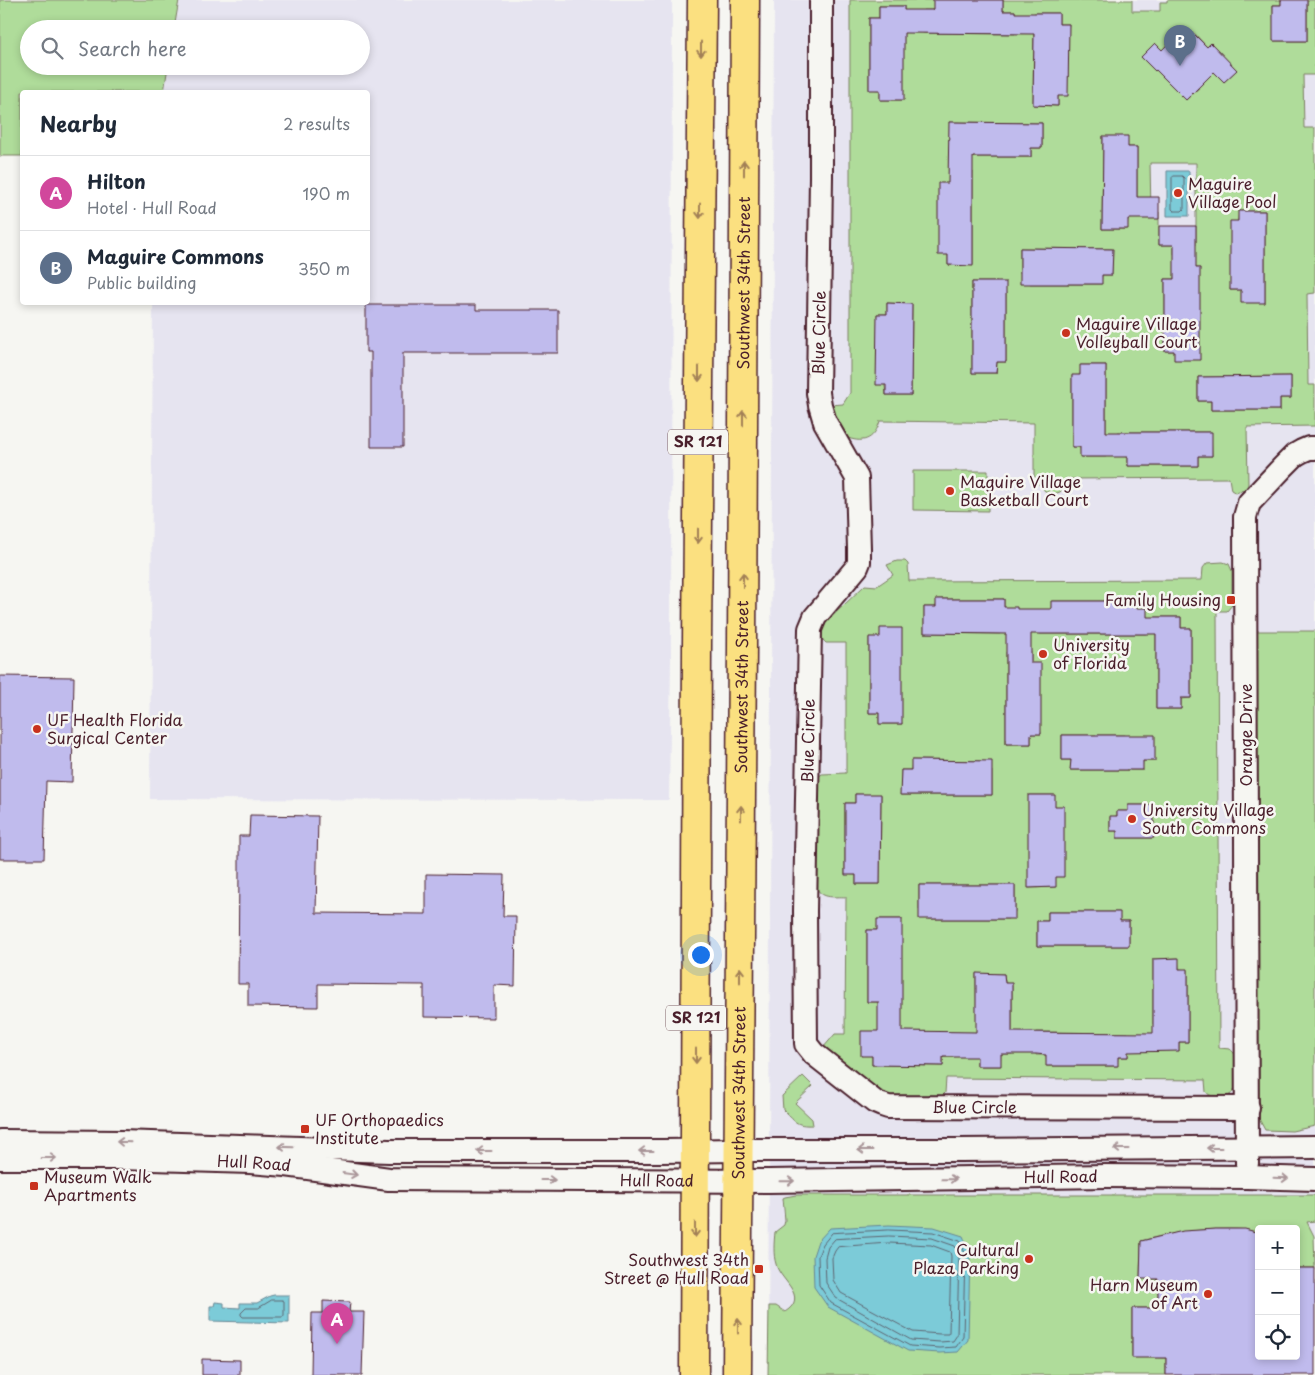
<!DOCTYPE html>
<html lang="en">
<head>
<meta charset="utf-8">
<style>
  body { margin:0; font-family:"Playpen Sans",sans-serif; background:#f6f6f7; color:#1f2937 }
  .controls { position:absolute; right:15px; bottom:15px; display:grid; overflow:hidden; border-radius:5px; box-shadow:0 2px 8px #0003 }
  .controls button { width:45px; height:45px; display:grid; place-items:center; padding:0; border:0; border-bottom:1px solid #e0e1e3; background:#fff; color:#1f2937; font:25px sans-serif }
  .you { position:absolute; left:700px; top:954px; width:18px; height:18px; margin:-12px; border:4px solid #fff; border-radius:50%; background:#1a73e8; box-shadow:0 0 0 8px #1a73e833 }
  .badge { display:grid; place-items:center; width:32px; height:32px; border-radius:50%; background:#c8321e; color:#fff; font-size:16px; font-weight:700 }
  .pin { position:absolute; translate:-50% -41px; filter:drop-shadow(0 1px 2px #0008) }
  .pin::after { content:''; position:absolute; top:26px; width:18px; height:15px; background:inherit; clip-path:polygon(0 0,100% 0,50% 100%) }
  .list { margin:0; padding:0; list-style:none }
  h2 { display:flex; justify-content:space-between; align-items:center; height:65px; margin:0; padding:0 20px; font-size:21px }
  h2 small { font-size:16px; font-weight:400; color:#747a83 }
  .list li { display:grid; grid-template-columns:32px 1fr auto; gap:15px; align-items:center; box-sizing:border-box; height:75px; padding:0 20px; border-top:1px solid #e0e1e3 }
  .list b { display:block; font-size:19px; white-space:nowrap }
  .list p { margin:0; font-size:16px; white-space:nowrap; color:#747a83 }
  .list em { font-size:16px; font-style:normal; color:#747a83 }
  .icon { flex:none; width:28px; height:28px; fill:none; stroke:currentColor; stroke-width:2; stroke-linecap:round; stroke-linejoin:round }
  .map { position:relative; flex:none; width:1315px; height:1375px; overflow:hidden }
  .search { position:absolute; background:#fff; box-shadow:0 2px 8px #0003; left:20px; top:20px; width:350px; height:55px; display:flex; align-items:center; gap:12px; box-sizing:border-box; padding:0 18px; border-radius:28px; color:#747a83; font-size:19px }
  .panel { position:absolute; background:#fff; box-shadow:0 2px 8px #0003; left:20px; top:90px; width:350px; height:215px; border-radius:5px }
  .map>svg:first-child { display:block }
  .built { fill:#e6e4f0; fill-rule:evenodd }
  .green { fill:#afdc9a; stroke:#7c7e62; fill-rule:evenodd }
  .water { fill:#7ccbd8; stroke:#688693 }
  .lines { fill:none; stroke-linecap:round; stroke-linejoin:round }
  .shore { stroke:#5e6470; stroke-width:1 }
  .building { fill:#c0bbed; stroke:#4a1f2b }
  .minor-casing { stroke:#4a1f2b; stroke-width:26 }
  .major-casing { stroke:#4a1f2b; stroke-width:31 }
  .minor { stroke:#f6f6f2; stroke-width:22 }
  .major { stroke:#fbe080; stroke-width:28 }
  .oneway { stroke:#a28056 }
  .oneway2 { stroke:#a99598 }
  .poi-dot { fill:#c8321e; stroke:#f6f6f2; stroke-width:2 }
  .labels { text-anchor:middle; stroke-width:5; stroke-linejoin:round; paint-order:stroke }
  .shield { fill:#f6f6f2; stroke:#7e6067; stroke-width:1 }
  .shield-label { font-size:15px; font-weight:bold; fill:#4a1f2b }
  .poi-label { font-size:16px; fill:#4a1f2b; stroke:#f6f6f2; text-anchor:start }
  .street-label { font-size:16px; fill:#4a1f2b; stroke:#f6f6f2 }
</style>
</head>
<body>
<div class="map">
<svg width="1315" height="1375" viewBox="0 0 1315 1375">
  <rect width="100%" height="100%" fill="#f6f6f2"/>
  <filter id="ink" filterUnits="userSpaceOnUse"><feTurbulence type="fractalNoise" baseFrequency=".02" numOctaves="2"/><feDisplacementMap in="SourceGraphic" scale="10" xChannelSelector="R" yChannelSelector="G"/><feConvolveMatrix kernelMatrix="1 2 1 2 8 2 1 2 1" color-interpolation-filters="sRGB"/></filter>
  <g filter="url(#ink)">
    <path class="built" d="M 179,0 L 672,0 L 671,659 L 669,800 L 150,799 L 153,303 L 368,302 L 368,92 L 164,92 L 168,66 L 361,66 L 361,29 L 174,29 Z
      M 774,0 L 1315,0 L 1315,1375 L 768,1375 ZM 1259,1229 L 1296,1229 L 1296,1356 L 1259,1356 Z"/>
    <path class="green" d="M 0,0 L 179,0 L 174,29 L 29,29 L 29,66 L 168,66 L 164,92 L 22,92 L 22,156 L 0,156 Z
      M 850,0 L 1132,0 L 1132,11 L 1160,11 L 1160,2 L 1167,2 L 1167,0 L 1281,0 L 1281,5 L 1273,5 L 1274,41 L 1307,41 L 1307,0 L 1315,0 L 1315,75 L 1303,75 L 1304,128 L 1315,128 L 1315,293 L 1307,294 L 1308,385 L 1315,385 L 1315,426 L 1247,427 L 1248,484 L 1246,489 L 1236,493 L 1231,490 L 1229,478 L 1065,479 L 1065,487 L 1060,492 L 1054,494 L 1045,491 L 1038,484 L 1034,475 L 1034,423 L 880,421 C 875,438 865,444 848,438 L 829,411 L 830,405 L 843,404 L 850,393 ZM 1003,0 L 1003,11 L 1015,11 L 1015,34 L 923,33 L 923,10 L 933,10 ZM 879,6 L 904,6 L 903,100 L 880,100 L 880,90 L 869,89 L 869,18 L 879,18 ZM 1034,13 L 1059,13 L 1059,24 L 1069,24 L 1058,96 L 1058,106 L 1033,105 ZM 1183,28 L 1190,36 L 1194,33 L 1207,47 L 1211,44 L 1237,70 L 1224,82 L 1201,59 L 1185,74 L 1199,88 L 1186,100 L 1171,85 L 1166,60 L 1167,54 L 1181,40 L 1176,35 ZM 949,122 L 1042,123 L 1042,148 L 1031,148 L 1031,157 L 960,157 ZM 1103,136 L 1128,147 L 1137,147 L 1137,218 L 1128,219 L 1127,229 L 1102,229 ZM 1150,163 L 1196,163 L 1196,245 L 1187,245 L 1187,254 L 1174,254 L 1174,245 L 1159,245 L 1159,212 L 1151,212 ZM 973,172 L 973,265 L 948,265 L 948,255 ZM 1239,211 L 1265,211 L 1265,303 L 1241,290 L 1230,290 ZM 1020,248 L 1112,249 L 1112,275 L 1102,275 L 1101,284 L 1030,284 L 1030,274 L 1020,274 ZM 1175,268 L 1200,268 L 1174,351 L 1165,351 L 1165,279 L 1174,279 ZM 972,282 L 997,282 L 1006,293 L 1006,362 L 997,362 L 996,373 L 972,373 ZM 887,303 L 912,304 L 911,395 L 886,395 L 877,314 L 887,314 ZM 1081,365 L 1106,365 L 1106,457 L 1081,457 L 1080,447 L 1072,447 L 1072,376 L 1080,375 ZM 1198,377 L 1291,376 L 1291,398 L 1280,398 L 1280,410 L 1211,410 L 1211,401 L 1198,401 ZM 1118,432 L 1211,432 L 1212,456 L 1198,456 L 1198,466 L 1128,466 L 1128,457 L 1118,456 Z
      M 913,471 L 988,471 L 988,511 L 913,510 Z
      M 897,561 L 905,561 L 908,564 L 909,581 L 1202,580 L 1203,568 L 1207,563 L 1223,562 L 1229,564 L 1232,571 L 1232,605 L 1227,611 L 1217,611 L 1219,1048 L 1230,1049 C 1232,1051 1235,1053 1235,1056 C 1237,1060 1237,1083 1235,1087 C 1231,1101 1214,1100 1206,1092 L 1205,1080 L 946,1078 L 945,1093 L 941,1097 L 890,1098 L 823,1048 L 835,1034 L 845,1034 L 846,897 C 834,896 824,900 816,888 L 818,777 L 822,774 L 846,773 L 846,643 L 826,643 C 820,638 820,632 823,625 L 865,585 L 877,586 L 893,575 L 887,565 ZM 937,599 L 1004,599 L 1004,607 L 1000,634 L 924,633 L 924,607 L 936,607 ZM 1052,601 L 1136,601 L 1136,608 L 1147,634 L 1040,634 L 1051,609 ZM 1156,617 L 1181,617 L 1181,628 L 1191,628 L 1191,698 L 1181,699 L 1181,709 L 1156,709 ZM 880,637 L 902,724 L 879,724 L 879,713 L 869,713 L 869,638 ZM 1006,652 L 1031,652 L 1031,663 L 1041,734 L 1031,734 L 1031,744 L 1006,744 ZM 1062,735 L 1124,735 L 1155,761 L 1143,761 L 1142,770 L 1071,770 L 1071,760 L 1062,760 ZM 912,760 L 982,761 L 982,770 L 992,771 L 992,795 L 901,795 L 901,770 L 911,770 ZM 855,794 L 881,795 L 880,884 L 856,884 L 856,875 L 845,874 L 845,803 L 855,803 ZM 1029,795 L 1054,795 L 1055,887 L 1029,888 ZM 1129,805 L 1154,805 L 1153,838 L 1117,838 L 1117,831 L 1110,831 L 1110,817 L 1117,816 L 1117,811 L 1128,811 ZM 919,885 L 1015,885 L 1015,912 L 1008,919 L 929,919 L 928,910 L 919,910 ZM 1048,912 L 1119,912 L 1120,921 L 1129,921 L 1129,946 L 1037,946 L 1037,921 L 1048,921 ZM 878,919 L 902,919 L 878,1002 L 867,1002 L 867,930 L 877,930 ZM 1178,958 L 1179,969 L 1188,970 L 1188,1042 L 1179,1042 L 1179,1051 L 1153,1024 L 1153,959 ZM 976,974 L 1004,974 L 1005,983 L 1012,984 L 1012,1054 L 1001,1054 L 1000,1066 L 977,1066 ZM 1036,1032 L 1128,1033 L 1128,1057 L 1118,1057 L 1117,1066 L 1047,1066 L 1046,1055 L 1036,1055 ZM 872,1056 L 954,1057 L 943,1057 L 943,1066 L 872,1065 Z
      M 1257,631 L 1315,631 L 1315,1126 L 1292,1131 L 1265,1130 L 1259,1119 L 1259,1113 Z
      M 803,1076 L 813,1086 L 795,1103 L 812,1119 L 813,1125 C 795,1126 795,1121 783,1110 L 782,1096 Z
      M 796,1195 L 1315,1195 L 1315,1221 L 1307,1222 L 1314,1236 L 1315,1268 L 1296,1268 L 1296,1229 L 1259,1229 L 1259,1233 C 1248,1229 1238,1229 1227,1229 C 1196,1229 1170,1233 1141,1241 L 1140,1278 L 1158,1279 L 1158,1308 L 1132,1308 L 1132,1357 L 1166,1358 L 1166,1375 L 768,1375 L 769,1306 L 776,1306 L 785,1312 C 810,1296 779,1280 776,1264 C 773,1255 774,1242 775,1232 L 784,1225 L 785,1220 L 783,1198 L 785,1197 Z"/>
    <path class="water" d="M 1167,171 L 1189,171 L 1189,216 L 1167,216 Z
      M 889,1225 L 934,1227 L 963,1236 L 970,1252 L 968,1340 L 958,1352 L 940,1353 L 908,1351 L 828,1307 L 814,1287 L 813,1256 L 818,1241 L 830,1228 Z
      M 274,1295 L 289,1295 L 289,1323 L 210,1321 L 210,1306 L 214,1306 L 215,1302 L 224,1303 L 224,1307 L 240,1308 L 240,1303 L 257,1303 L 270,1296 Z"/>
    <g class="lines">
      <path class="shore" d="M 1174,176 L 1182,176 L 1184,178 L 1184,209 L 1182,211 L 1174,211 L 1172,209 L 1172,178 Z
        M 889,1230 L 933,1232 L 960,1241 L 965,1253 L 963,1337 L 956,1347 L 940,1348 L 910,1346 L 831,1303 L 819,1285 L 818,1256 L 823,1244 L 832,1233 Z
        M 889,1236 L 932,1238 L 955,1246 L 959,1255 L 957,1335 L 953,1341 L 940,1342 L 911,1340 L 836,1298 L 826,1283 L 825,1258 L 828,1247 L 835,1239 Z
        M 889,1243 L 931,1245 L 950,1252 L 951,1256 L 949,1332 L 948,1334 L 940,1334 L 913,1332 L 841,1293 L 833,1280 L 832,1258 L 835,1251 L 838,1247 Z
        M 272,1300 L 282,1300 L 284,1301 L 284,1315 L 283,1317 L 243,1317 L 241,1315 L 241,1313 L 246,1308 L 258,1308 Z"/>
    </g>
    <path class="building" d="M 933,0 L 1003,0 L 1003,11 L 1015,11 L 1015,13 L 1059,13 L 1059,24 L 1069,24 L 1068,96 L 1058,96 L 1058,106 L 1033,105 L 1034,34 L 904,33 L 904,100 L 880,100 L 880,90 L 869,90 L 869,18 L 879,18 L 879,6 L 904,6 L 904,10 L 933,10 Z
      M 1281,0 L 1307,0 L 1307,41 L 1273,41 L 1273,5 L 1281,5 Z
      M 1183,28 L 1190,36 L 1193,33 L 1207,47 L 1211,43 L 1237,70 L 1224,82 L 1214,72 L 1186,100 L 1156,70 L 1155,71 L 1141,57 L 1155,43 L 1162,50 Z
      M 949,122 L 1042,123 L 1042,148 L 1031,148 L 1031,157 L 973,157 L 973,266 L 948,265 L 948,255 L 938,255 L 938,183 L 948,183 Z
      M 1103,136 L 1128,136 L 1128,147 L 1137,147 L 1137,197 L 1159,197 L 1159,219 L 1128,219 L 1128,229 L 1102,229 Z
      M 1238,211 L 1265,211 L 1265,303 L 1241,303 L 1241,290 L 1230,290 L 1230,221 L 1238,221 Z
      M 1159,226 L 1196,226 L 1196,268 L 1200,268 L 1200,360 L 1174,360 L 1174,351 L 1165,351 L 1165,279 L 1174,279 L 1174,245 L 1159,245 Z
      M 1020,248 L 1113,249 L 1112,275 L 1102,275 L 1102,284 L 1020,284 Z
      M 972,282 L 1006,282 L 1006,362 L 997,362 L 996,373 L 972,373 Z
      M 887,303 L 912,304 L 911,395 L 886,395 L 886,385 L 876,385 L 877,314 L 887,314 Z
      M 366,305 L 476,305 L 476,310 L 558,310 L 558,353 L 403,353 L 403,447 L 371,447 L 371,352 L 366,352 Z
      M 1080,365 L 1106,365 L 1106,432 L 1212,432 L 1212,456 L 1198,456 L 1198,466 L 1128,466 L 1128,457 L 1080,457 L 1080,447 L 1072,447 L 1072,375 L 1080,375 Z
      M 1291,376 L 1291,398 L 1280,398 L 1280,410 L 1211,410 L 1211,401 L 1198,401 L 1198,377 Z
      M 936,599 L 1004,599 L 1004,607 L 1017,607 L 1017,609 L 1051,609 L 1051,601 L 1136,601 L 1136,608 L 1147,608 L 1147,617 L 1181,617 L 1181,628 L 1191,628 L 1191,698 L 1181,698 L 1181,709 L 1156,709 L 1156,634 L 1031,634 L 1031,663 L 1041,663 L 1041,734 L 1031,734 L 1031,744 L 1006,744 L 1006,634 L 924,633 L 924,607 L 936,607 Z
      M 880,628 L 902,628 L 902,724 L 879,724 L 879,713 L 869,713 L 869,637 L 880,637 Z
      M 0,676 L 74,677 L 72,782 L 46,781 L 44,859 L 0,859 Z
      M 1062,735 L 1155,735 L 1155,761 L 1143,761 L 1143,770 L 1070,770 L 1071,760 L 1062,760 Z
      M 911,760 L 992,761 L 992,795 L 900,795 L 901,770 L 911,770 Z
      M 855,794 L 881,794 L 880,884 L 856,884 L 856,875 L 845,875 L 845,803 L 855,803 Z
      M 1028,795 L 1055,795 L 1055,806 L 1064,806 L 1064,877 L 1056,877 L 1056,887 L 1028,888 Z
      M 1128,805 L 1154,805 L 1154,838 L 1117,838 L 1117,831 L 1110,831 L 1110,816 L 1117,816 L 1117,811 L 1128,811 Z
      M 250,815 L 318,816 L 316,913 L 426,914 L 426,874 L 504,875 L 503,916 L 516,916 L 515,986 L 494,985 L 494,1018 L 424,1017 L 424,985 L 318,984 L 318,1007 L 248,1006 L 248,984 L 238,984 L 239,870 L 239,836 L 249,836 Z
      M 919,885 L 1015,885 L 1015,919 L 919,919 Z
      M 1048,912 L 1120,912 L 1120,921 L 1129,921 L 1129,946 L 1037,946 L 1037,921 L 1048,921 Z
      M 877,919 L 902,919 L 902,1031 L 976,1032 L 976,973 L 1004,974 L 1005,983 L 1012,983 L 1012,1032 L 1153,1033 L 1153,959 L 1179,958 L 1179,969 L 1188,969 L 1188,1042 L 1179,1042 L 1179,1051 L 1128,1052 L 1128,1057 L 1118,1057 L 1118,1066 L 1046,1066 L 1046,1055 L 1036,1054 L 1001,1054 L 1001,1066 L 977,1066 L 977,1057 L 943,1057 L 943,1066 L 872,1065 L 872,1056 L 861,1056 L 861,1031 L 878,1031 L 878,1002 L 867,1002 L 867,930 L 877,930 Z
      M 1215,1229 L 1245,1229 L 1259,1233 L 1259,1356 L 1296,1356 L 1296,1268 L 1315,1268 L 1315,1375 L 1166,1375 L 1166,1358 L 1132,1358 L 1132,1308 L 1158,1308 L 1158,1279 L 1140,1279 L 1141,1241 L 1183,1231 Z
      M 323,1301 L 350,1302 L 349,1312 L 364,1312 L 362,1375 L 311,1375 L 312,1313 L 323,1313 Z
      M 202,1359 L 240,1360 L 240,1375 L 202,1375 Z"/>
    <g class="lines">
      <g class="minor-casing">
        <g id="minor">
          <path id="s1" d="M 821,0 L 821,177 L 818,393 L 820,405 L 825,422 L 857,478 L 859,549 L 859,562 L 857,567 L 815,617 L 810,629 L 805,911 L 806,1044 L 814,1054 L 875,1102 L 882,1105 L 888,1107 L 1248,1108"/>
          <path d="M 0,1141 L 121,1142 L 389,1151 L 663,1151 L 738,1150 L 959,1150 L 1315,1147"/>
          <path id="s2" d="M 0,1158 L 120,1158 L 250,1162 L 286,1165 L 389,1179 L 769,1181 L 1106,1176 L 1247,1177 L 1315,1179"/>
          <path d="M 1247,1163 L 1245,517 L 1249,503 L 1283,467 L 1295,455 L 1302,451 L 1309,448 L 1315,448"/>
        </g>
      </g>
      <g class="major-casing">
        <g id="major">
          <path d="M 694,1375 L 697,645 L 702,0"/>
          <path id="s3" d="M 737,1375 L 742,646 L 745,0"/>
        </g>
      </g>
      <use href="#minor" class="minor"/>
      <use href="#major" class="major"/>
    </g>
    <defs><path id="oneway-shaft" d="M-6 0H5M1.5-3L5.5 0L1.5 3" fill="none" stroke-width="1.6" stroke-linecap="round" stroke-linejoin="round" transform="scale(1.25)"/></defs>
    <g class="oneway">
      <use href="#oneway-shaft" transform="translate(701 49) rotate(90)"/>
      <use href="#oneway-shaft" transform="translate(744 168) rotate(-90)"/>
      <use href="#oneway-shaft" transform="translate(700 211) rotate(90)"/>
      <use href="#oneway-shaft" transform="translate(699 374) rotate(90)"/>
      <use href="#oneway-shaft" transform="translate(743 418) rotate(-90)"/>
      <use href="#oneway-shaft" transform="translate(698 536) rotate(90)"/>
      <use href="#oneway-shaft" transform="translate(743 580) rotate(-90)"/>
      <use href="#oneway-shaft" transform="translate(741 813) rotate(-90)"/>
      <use href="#oneway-shaft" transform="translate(740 975) rotate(-90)"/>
      <use href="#oneway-shaft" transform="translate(696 1056) rotate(90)"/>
      <use href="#oneway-shaft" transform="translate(695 1230) rotate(90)"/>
      <use href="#oneway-shaft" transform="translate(738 1326) rotate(-90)"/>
    </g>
    <g class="oneway2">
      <use href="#oneway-shaft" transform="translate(124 1142) rotate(-178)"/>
      <use href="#oneway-shaft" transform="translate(286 1147) rotate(-178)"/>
      <use href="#oneway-shaft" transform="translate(1214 1148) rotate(180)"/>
      <use href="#oneway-shaft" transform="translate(1121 1149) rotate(180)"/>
      <use href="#oneway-shaft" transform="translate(865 1150) rotate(180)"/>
      <use href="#oneway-shaft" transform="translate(484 1151) rotate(-180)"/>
      <use href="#oneway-shaft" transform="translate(646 1151) rotate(-180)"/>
      <use href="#oneway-shaft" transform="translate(49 1158)"/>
      <use href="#oneway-shaft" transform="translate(350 1174) rotate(8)"/>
      <use href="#oneway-shaft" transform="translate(1281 1178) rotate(2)"/>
      <use href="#oneway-shaft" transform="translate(949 1179) rotate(-1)"/>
      <use href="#oneway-shaft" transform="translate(548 1180)"/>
      <use href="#oneway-shaft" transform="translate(787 1181) rotate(-1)"/>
    </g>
  </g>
  <g class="poi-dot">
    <circle cx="1178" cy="193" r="5"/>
    <circle cx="1066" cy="333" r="5"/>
    <circle cx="950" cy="491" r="5"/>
    <rect x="1226" y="595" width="10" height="10" rx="2.5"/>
    <circle cx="1043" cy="654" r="5"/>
    <circle cx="37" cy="729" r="5"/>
    <circle cx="1132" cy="819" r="5"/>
    <rect x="300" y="1124" width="10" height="10" rx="2.5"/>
    <rect x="29" y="1181" width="10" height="10" rx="2.5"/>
    <circle cx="1029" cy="1259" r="5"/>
    <rect x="754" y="1264" width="10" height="10" rx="2.5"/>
    <circle cx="1208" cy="1294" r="5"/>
  </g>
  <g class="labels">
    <g class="shield">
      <rect x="668" y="429.5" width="60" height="25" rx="4"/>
      <rect x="666" y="1005.5" width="60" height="25" rx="4"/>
    </g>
    <g class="shield-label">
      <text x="698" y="447">SR 121</text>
      <text x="696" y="1023">SR 121</text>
    </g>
    <g class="poi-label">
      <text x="1188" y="190">Maguire<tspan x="1188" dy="18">Village Pool</tspan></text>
      <text x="1076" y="330">Maguire Village<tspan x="1076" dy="18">Volleyball Court</tspan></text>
      <text x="960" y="488">Maguire Village<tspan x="960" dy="18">Basketball Court</tspan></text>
      <text x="1221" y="606" text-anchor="end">Family Housing</text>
      <text x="1053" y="651">University<tspan x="1053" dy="18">of Florida</tspan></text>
      <text x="47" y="726">UF Health Florida<tspan x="47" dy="18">Surgical Center</tspan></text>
      <text x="1142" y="816">University Village<tspan x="1142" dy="18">South Commons</tspan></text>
      <text x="315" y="1126">UF Orthopaedics<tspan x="315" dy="18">Institute</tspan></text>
      <text x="44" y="1183">Museum Walk<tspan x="44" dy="18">Apartments</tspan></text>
      <text x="1019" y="1256" text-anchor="end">Cultural<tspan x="1019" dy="18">Plaza Parking</tspan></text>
      <text x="749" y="1266" text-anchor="end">Southwest 34th<tspan x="749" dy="18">Street @ Hull Road</tspan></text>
      <text x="1198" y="1291" text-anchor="end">Harn Museum<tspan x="1198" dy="18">of Art</tspan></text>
    </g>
    <g class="street-label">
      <text dy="6" stroke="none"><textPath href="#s3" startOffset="1092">Southwest 34th Street</textPath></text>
      <text transform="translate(819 333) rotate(-89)" y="6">Blue Circle</text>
      <text dy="6" stroke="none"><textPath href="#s3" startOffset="688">Southwest 34th Street</textPath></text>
      <text transform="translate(1246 735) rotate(-90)" y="6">Orange Drive</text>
      <text transform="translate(808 741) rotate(-89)" y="6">Blue Circle</text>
      <text dy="6" stroke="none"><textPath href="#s3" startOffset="282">Southwest 34th Street</textPath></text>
      <text dy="6" stroke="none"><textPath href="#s1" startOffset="1261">Blue Circle</textPath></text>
      <text dy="6" stroke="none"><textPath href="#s2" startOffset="254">Hull Road</textPath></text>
      <text dy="6" stroke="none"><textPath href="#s2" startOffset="1062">Hull Road</textPath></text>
      <text dy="6" stroke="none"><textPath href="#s2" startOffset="658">Hull Road</textPath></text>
    </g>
  </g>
</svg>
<div class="controls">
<button>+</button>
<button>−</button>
<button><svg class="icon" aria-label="locate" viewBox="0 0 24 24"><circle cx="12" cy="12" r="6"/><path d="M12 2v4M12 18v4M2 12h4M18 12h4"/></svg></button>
</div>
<div class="you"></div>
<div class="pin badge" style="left:337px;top:1344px;background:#d1479c">A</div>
<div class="pin badge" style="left:1180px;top:66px;background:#5c6f8a">B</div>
<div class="search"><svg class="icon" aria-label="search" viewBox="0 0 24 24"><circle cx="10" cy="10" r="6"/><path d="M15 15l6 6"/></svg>Search here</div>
<section class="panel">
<h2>Nearby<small>2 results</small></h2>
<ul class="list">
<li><span class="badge" style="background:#d1479c">A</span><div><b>Hilton</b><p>Hotel · Hull Road</p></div><em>190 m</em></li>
<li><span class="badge" style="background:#5c6f8a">B</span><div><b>Maguire Commons</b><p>Public building</p></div><em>350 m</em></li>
</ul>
</section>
</div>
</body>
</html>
